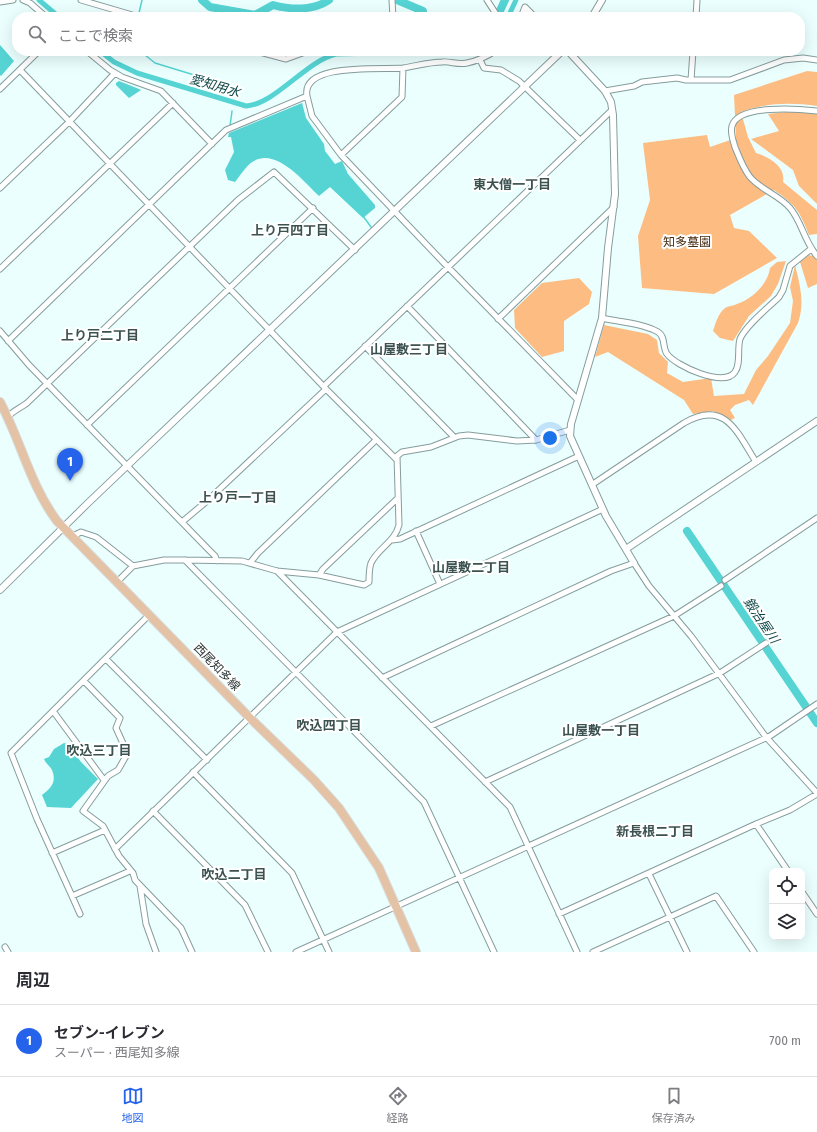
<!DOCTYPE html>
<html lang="ja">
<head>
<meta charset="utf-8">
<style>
  body { margin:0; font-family:"Fira Sans Condensed","Noto Sans JP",sans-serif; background:#f7f7f7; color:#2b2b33 }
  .controls { position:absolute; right:12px; bottom:12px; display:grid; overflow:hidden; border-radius:8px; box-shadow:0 4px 16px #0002 }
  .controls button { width:36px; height:36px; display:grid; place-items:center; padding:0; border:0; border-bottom:1px solid #e1e1e2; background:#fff; color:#2b2b33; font:20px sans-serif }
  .you { position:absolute; left:550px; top:438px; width:14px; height:14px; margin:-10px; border:3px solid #fff; border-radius:50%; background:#1a73e8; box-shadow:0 0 0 6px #1a73e833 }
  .badge { display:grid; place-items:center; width:26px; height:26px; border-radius:50%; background:#2563eb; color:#fff; font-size:13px; font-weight:700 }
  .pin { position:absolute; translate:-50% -33px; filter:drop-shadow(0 1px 2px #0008) }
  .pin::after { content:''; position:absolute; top:21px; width:14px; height:12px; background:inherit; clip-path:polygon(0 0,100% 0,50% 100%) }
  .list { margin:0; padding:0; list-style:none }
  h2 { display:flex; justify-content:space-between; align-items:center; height:52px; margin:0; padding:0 16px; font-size:17px }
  h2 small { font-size:13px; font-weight:400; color:#7c7c81 }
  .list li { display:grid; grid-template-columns:26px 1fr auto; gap:12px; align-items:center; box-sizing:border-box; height:72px; padding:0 16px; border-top:1px solid #e1e1e2 }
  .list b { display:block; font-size:15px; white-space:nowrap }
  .list p { margin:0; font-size:13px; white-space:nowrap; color:#7c7c81 }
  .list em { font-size:13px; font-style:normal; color:#7c7c81 }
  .icon { flex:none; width:22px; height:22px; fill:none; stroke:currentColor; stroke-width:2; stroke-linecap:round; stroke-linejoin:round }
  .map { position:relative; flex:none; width:817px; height:952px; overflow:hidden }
  .search { position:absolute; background:#fff; box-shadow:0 4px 16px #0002; left:12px; right:12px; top:12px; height:44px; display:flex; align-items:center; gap:10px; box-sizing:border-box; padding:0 14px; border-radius:16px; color:#7c7c81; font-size:15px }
  .sheet { height:124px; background:#fff }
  nav { display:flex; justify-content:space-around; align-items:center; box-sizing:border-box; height:56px; border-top:1px solid #e1e1e2; background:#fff; font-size:11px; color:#7c7c81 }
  nav a { display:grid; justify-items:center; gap:2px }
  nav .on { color:#2563eb }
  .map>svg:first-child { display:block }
  .green { fill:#fdbc82 }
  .water { fill:#56d3d3 }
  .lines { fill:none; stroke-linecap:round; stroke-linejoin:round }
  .stream { stroke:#56d3d3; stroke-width:1.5 }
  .canal { stroke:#56d3d3; stroke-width:5 }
  .river { stroke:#56d3d3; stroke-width:8 }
  .minor-casing { stroke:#869d9d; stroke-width:7 }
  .tertiary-casing { stroke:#869d9d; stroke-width:8 }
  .primary-casing { stroke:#d9dbdb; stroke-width:10 }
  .minor { stroke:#fff; stroke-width:5 }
  .tertiary { stroke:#fff; stroke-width:6 }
  .primary { stroke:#e3c2a5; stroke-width:8 }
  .labels { text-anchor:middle; stroke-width:4; stroke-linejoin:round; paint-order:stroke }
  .park-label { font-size:12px; fill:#472c11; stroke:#fff }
  .street-label { font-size:12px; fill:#2d3737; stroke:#fff }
  .water-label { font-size:13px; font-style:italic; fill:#0d4646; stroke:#fff }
  .neighbourhood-label { font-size:13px; font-weight:bold; fill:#3c5251; stroke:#fff }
</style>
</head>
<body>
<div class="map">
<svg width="817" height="952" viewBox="0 0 817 952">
  <rect width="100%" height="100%" fill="#eafffe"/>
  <path class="green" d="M 807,71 L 817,72 L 817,106 C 790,102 766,103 741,112 L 748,137 L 756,153 C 769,157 786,166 783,182 L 817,210 L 817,234 L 809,235 C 800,212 796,205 774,190 L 730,215 L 734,228 L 749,231 L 777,258 L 714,294 L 642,288 L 638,236 L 650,200 L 643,143 L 707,135 L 710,147 L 736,138 L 734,95 Z
    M 794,111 L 817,114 L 817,204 L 799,186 L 793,170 L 751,139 L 779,131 L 768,114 Z
    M 809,255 L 813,256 L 817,260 L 817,284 L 808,288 L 800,262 Z
    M 786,261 L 778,284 L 771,296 L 749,316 L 733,341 L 720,338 L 713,331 C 716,322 718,314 725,308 C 728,306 733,306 737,304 C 752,299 768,284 770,268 L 777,262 Z
    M 795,265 C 800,285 805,303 798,323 L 753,405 L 749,400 L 735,405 L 730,410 L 735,418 L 731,420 L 713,411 L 693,414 L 684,400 L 608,352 L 595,357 L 604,325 L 648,334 L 657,340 L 659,353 L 668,362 L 667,373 L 683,382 L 711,378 L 714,396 L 744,394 L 756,370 L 768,356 L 790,323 L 793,301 L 790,287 Z
    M 579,278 L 592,292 L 589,304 L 564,321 L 564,351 L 542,357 L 515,328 L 514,310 L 542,283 Z"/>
  <path class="water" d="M 0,45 L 14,61 L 1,76 L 0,75 Z
    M 119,81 L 139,89 L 141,90 L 129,98 L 116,85 L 116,83 Z
    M 302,103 L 306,118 L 324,144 L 325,151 L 335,164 L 342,161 L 348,174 L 375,205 L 375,208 L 363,218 L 330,187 L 319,196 C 304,182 277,148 254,161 C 247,164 240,176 235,182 L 228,180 L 225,170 L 234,152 L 231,137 L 228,137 L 229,133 Z
    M 64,743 L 68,744 L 81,762 L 98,779 L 71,808 L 47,807 L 42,795 C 51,788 57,782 52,770 C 50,766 46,764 44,759 L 49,757 L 54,749 Z"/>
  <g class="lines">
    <path class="stream" d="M 139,13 L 142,0
      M 140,51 L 155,63 L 240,89
      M 230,126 L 232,111
      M 363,216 L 371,227"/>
    <path class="canal" d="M 39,0 L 59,17
      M 508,17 L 516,0
      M 100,51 L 114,62 L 137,73 L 246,106 C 274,105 306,61 336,54 L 461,51"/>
    <path class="river" d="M 202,0 L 210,7 L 255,15 L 273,5 C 291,10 313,11 329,0
      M 397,0 L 423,11 L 423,17
      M 497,17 L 505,0
      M 687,531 L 817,723"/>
    <g class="minor-casing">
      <path id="minor" d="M 23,0 L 30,3 L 46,17
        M 81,0 L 139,17
        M 392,0 L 393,17
        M 487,0 L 498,17
        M 0,2 L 13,0
        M 521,17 L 525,7 L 535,17
        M 696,17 L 697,0
        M 87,51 L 110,70 L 122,77 L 161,91 L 212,144
        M 256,51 L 286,59 L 308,51
        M 480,60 L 484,68 L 501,70 L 519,81 L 580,140
        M 20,70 L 326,389 L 396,459
        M 691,80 L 693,51
        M 0,89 L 39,51
        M 605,91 L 634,86 L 642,82 L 677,78 L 686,80 L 730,80 L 784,60 L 803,58 L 817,60
        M 307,96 L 312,116 L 341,155 L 443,262 L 578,400
        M 817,111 C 799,109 738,104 732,126 C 730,133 733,140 735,147 C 739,157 743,168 750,177 C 761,190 779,195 790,208 C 802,222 804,241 817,256
        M 341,155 L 402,97 L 403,68
        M 0,188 L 70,121 L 115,73
        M 0,269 L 173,103
        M 407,306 L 536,440
        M 602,318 C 618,322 643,323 658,332 C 666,337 662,347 667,354 C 676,366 724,388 735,372 C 741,364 737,349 740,339 C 746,325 768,308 779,297 L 783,290 L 790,266 L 811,249
        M 498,319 L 614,207
        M 0,331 L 29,365 L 207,548 L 215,556 L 217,561
        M 8,341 L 226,130 L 307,96 C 301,62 382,70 403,68 C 416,66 429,62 442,62 C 450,61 458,65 467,63 C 477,61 486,57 495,51
        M 365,346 L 454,437
        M 324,386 L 612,110
        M 8,417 C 11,412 22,407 27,403 L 238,200 L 274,172 L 355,250
        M 87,425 L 313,208
        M 593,484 L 684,423 C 725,399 737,432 756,462
        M 182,522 L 207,501 L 326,389
        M 416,531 L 440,584
        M 73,536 L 81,532 L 96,537 L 133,566
        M 392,540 L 400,539 L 579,456
        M 185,560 L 424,802 L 494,952
        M 250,563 L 258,553 L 376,440
        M 277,571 L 510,807 L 577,952
        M 319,575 L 323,569 L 398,498
        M 725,580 L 817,518
        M 117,582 L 133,566 L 164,560 L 185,560 L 242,561 L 277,571 L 319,575 L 364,585 L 369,582 C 369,576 369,569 371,563 C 378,548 395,542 399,525 L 397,456 L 402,452 L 431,447 L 459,436 L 468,435 L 517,441 L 536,440 L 570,430
        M 106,659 L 207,760
        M 382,678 L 611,571 L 634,563 L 649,586 L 691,636 L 766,737 L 817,793
        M 84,681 L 120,718 L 116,728 L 126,750 L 126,756 L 118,770 L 108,776 L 83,811 L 103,826 L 119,856 L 133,873 L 135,880 L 181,928 L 192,952
        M 53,711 L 104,780
        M 431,726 L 674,616 L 721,586
        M 193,772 L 292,873 L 329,952
        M 485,782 L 720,673 L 766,643
        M 153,811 L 245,905 L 268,952
        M 756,824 L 788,871
        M 115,849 L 337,632 L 603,509
        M 52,853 L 105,830
        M 130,871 L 72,896 L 37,819 L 11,753 L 149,615
        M 649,874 L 687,952
        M 140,886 L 146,924 L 156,952
        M 802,892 L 817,914
        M 72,896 L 80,914
        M 559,914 L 756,824 L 790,810 L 817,794
        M 5,947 L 8,952
        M 296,952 L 770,736 L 817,704
        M 593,952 L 716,896 L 754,952"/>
    </g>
    <g class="tertiary-casing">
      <path id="tertiary" d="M 592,17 L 602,0
        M 568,51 L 605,91 L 611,102 L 613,115 L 615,194 L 608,248 L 602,318 L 571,424 L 570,436 L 606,516 L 634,563
        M 626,549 L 817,421
        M 0,590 L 87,504 L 562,51"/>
    </g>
    <g class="primary-casing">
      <path id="primary" d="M 0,402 C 21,441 30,485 57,521 L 250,718 L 314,780 L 339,808 L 379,868 L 416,952"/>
    </g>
    <use href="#minor" class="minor"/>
    <use href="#tertiary" class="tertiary"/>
    <use href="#primary" class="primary"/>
  </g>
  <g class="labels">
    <g class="park-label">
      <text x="687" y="246">知多墓園</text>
    </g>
    <g class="street-label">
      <text transform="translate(217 667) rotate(46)" y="4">西尾知多線</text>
    </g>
    <g class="water-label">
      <text transform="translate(215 85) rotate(16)" y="5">愛知用水</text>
      <text transform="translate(762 620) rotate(56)" y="5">鍛治屋川</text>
    </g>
    <g class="neighbourhood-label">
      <text x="512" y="189">東大僧一丁目</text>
      <text x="290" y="235">上り戸四丁目</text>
      <text x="100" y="340">上り戸二丁目</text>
      <text x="409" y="354">山屋敷三丁目</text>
      <text x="238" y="502">上り戸一丁目</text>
      <text x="471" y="572">山屋敷二丁目</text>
      <text x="329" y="730">吹込四丁目</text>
      <text x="601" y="735">山屋敷一丁目</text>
      <text x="99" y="755">吹込三丁目</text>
      <text x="655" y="836">新長根二丁目</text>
      <text x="234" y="879">吹込二丁目</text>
    </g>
  </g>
</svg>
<div class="controls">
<button><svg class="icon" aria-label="locate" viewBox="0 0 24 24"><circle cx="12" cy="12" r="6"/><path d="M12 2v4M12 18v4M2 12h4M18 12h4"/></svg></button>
<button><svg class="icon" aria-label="layers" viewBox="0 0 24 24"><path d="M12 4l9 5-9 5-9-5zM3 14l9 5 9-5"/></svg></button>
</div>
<div class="you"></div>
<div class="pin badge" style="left:70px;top:481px">1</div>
<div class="search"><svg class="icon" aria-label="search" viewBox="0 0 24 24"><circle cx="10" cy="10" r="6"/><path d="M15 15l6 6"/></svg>ここで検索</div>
</div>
<section class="sheet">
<h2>周辺<small></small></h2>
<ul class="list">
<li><span class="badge">1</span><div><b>セブン-イレブン</b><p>スーパー · 西尾知多線</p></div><em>700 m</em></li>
</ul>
</section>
<nav>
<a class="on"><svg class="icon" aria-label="map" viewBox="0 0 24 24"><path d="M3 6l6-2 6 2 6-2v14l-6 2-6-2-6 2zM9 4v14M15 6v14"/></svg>地図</a>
<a><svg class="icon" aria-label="directions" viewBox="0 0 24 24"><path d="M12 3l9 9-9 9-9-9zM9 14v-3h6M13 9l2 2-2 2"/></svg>経路</a>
<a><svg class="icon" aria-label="saved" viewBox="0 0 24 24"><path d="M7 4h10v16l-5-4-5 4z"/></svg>保存済み</a>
</nav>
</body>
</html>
